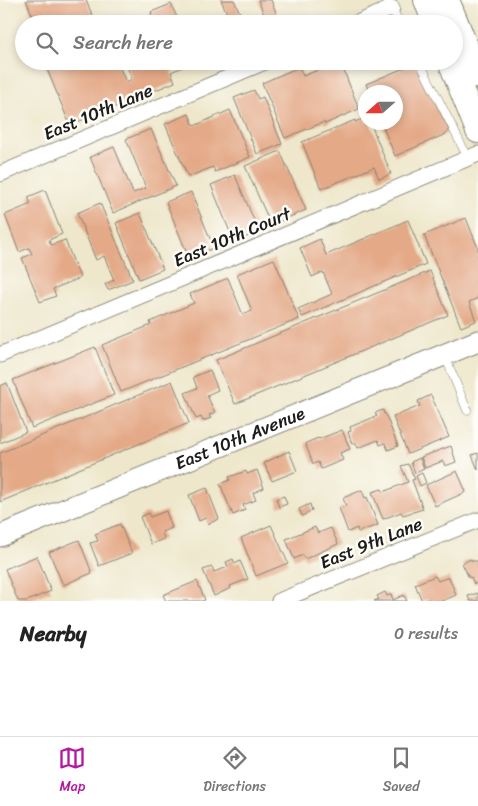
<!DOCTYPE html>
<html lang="en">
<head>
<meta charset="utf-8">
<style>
  body { margin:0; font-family:Sriracha,sans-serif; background:#f2f2f2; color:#222 }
  .compass { position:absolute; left:358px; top:85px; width:45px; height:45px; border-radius:50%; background:#fff; box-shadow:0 2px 8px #0003; rotate:249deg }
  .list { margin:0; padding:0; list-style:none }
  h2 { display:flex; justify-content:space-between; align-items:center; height:65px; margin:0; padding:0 20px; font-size:21px }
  h2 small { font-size:16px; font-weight:400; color:#767676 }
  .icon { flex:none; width:28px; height:28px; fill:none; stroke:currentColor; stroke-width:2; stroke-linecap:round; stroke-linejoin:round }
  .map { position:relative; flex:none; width:478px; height:601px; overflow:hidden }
  .search { position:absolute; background:#fff; box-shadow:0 2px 8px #0003; left:15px; right:15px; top:15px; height:55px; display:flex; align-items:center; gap:12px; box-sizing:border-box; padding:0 18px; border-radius:28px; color:#767676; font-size:19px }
  .sheet { height:135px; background:#fff }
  nav { display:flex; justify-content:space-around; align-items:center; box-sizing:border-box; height:70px; border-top:1px solid #e0e0e0; background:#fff; font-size:14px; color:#767676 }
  nav a { display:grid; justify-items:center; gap:2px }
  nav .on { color:#b5179e }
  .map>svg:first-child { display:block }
  .building { fill:#e4a987 }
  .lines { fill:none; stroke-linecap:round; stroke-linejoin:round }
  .lane-casing { stroke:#858274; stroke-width:9 }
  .street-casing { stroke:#858274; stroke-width:17 }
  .secondary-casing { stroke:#858274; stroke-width:23 }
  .primary-casing { stroke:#858274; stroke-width:26 }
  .lane { stroke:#fff; stroke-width:8 }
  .street { stroke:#fff; stroke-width:15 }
  .secondary { stroke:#fff; stroke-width:21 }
  .primary { stroke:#fff; stroke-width:24 }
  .labels { text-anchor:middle; stroke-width:5; stroke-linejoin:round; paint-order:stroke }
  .street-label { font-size:18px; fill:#1c1c1c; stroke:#fdfcf7 }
</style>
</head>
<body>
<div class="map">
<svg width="478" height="601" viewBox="0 0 478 601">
  <rect width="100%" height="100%" fill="#fdfcf7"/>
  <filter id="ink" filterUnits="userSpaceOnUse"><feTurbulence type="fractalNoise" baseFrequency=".02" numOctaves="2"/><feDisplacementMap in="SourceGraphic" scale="10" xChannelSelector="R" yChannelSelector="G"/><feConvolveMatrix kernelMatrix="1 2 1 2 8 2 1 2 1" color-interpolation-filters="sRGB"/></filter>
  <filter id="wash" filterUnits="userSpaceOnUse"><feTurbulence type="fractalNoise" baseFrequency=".0096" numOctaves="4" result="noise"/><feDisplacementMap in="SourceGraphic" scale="20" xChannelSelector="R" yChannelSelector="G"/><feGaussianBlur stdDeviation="1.12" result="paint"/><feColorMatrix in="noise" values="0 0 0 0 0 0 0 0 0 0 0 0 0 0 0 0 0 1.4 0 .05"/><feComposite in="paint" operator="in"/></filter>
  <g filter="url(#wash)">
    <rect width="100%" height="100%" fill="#eee7cb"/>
    <g id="blocks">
      <path class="building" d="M 26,0 L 86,0 L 96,24 L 36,24 Z
        M 221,0 L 234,0 L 241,15 L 230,20 Z
        M 258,0 L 271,0 L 277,15 L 268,19 L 270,24 L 254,24 L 253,22 L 265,17 Z
        M 171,4 L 180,24 L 131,24 L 152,15 L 151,12 Z
        M 47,61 L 117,61 L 126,82 L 132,79 L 125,61 L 197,61 L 171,72 L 175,82 L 108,110 L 106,103 L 92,108 L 95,115 L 70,125 L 44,62 Z
        M 316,61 L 340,61 L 359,109 L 325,124 L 324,122 L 285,138 L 262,83 L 299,67 L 303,76 L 320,69 Z
        M 416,63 L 449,130 L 446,134 L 395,156 L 381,122 L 396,122 L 396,92 L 369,92 L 366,84 Z
        M 254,90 L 258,99 L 263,97 L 282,144 L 257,154 L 234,98 Z
        M 230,110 L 250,157 L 215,172 L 213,167 L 188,177 L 165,124 L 189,114 L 194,126 Z
        M 366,117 L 366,122 L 370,122 L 391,174 L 379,179 L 374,167 L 321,189 L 302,142 L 355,120 L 355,122 Z
        M 151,129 L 176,186 L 113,213 L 90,157 L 114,147 L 133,193 L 146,188 L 126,139 Z
        M 280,151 L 306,210 L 271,225 L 245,166 Z
        M 235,175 L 259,232 L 234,242 L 211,185 Z
        M 45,190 L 62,234 L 49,240 L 51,245 L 65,240 L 80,278 L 53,289 L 56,296 L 40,302 L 22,258 L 32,254 L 29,248 L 19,252 L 5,215 L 31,204 L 28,197 Z
        M 191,192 L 214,248 L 189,258 L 166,202 Z
        M 100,203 L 133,280 L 108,290 L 105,284 L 114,280 L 104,256 L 96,260 L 77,213 Z
        M 140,213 L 163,269 L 139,279 L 116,223 Z
        M 466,218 L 478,248 L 478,298 L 469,302 L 476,321 L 461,327 L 424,235 Z
        M 408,220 L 426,264 L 302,317 L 298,309 L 332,294 L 323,272 L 312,277 L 300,248 L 320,239 L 326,255 Z
        M 274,259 L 299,319 L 121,392 L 102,345 L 151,325 L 150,322 L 194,303 L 190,294 L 228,278 L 243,315 L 252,311 L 237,274 Z
        M 430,271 L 448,315 L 235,404 L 216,360 Z
        M 95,347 L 114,395 L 32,428 L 13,380 Z
        M 210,370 L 218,390 L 207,395 L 215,413 L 209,415 L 211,418 L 203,421 L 201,417 L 196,419 L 185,393 L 197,388 L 193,377 Z
        M 172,381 L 189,423 L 0,502 L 0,453 Z
        M 7,383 L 26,432 L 0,443 L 0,386 Z
        M 431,395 L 449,437 L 408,454 L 393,417 L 420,406 L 418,401 Z
        M 383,410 L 384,414 L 385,413 L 398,446 L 388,450 L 385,443 L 380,445 L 378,440 L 358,448 L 356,443 L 352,444 L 348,432 L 351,431 L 350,427 L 377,416 L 375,413 Z
        M 342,430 L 350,449 L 340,453 L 343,460 L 321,469 L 318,462 L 313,464 L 306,445 L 307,444 L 306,443 L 318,438 L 319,439 Z
        M 451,446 L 456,462 L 445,466 L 443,461 L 425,468 L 421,457 Z
        M 289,451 L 297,471 L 272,481 L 264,463 Z
        M 478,453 L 478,470 L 472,455 Z
        M 420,458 L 424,469 L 415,473 L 411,462 Z
        M 408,464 L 415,479 L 412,480 L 423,509 L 403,515 L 401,512 L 383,519 L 372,492 L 382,489 L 383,492 L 408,482 L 401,466 Z
        M 257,470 L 264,488 L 253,493 L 256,500 L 243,505 L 245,510 L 233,515 L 220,484 L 230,480 L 229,477 L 246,471 L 247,474 Z
        M 457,471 L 466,492 L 435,506 L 426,485 Z
        M 422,473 L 426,483 L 420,486 L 416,476 Z
        M 207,488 L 219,519 L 208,524 L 206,518 L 199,521 L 189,495 Z
        M 362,490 L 365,498 L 367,497 L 378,525 L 358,532 L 357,528 L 348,532 L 339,508 L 346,506 L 343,498 Z
        M 284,496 L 287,504 L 279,507 L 276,499 Z
        M 310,504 L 312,511 L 302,516 L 299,509 Z
        M 166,511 L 172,528 L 162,532 L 164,539 L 151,544 L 140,517 L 149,513 L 150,517 Z
        M 120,524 L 132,553 L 99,566 L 90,543 L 98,541 L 95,534 Z
        M 271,525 L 288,563 L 256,576 L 241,538 Z
        M 315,527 L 318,533 L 331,528 L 338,544 L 305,559 L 303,555 L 294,559 L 286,539 Z
        M 79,540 L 92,573 L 63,585 L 49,552 Z
        M 37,556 L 51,591 L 27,601 L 18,601 L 5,569 Z
        M 233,559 L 235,564 L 240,561 L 248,579 L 230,586 L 231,588 L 214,596 L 203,570 L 212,567 L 214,572 L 228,567 L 226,562 Z
        M 471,559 L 472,561 L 478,561 L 478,582 L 474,584 L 471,577 L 469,578 L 462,563 Z
        M 435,576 L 438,581 L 449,577 L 456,595 L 442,601 L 430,601 L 429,599 L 422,601 L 415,584 Z
        M 197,581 L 205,600 L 202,601 L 166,601 L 163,595 Z
        M 385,592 L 387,596 L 391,594 L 393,600 L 404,595 L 407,601 L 374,601 L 379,599 L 377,596 Z
        M 478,593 L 478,601 L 470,601 L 468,596 Z"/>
    </g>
  </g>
  <g filter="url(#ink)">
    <use href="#blocks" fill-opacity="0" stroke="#858274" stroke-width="1"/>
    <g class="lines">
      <g class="lane-casing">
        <path id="lane" d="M 388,0 L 400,24
          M 419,61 L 468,158
          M 445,356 L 467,410"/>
      </g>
      <g class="street-casing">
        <path id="street" d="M 355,24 L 392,8
          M 0,174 L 267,61
          M 0,355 L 478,154
          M 279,601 L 478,520"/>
      </g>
      <g class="secondary-casing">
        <g id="secondary">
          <path id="s1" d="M 0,536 L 478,341"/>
        </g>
      </g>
      <g class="primary-casing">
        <path id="primary" d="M 426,0 L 435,24
          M 447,0 L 478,76
          M 450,61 L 478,131"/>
      </g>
      <use href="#lane" class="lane"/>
      <use href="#street" class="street"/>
      <use href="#secondary" class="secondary"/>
      <use href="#primary" class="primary"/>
    </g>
  </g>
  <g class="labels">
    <g class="street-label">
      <text transform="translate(98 112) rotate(-23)" y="6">East 10th Lane</text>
      <text transform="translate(232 237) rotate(-23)" y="6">East 10th Court</text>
      <text dy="6" stroke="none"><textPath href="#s1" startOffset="259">East 10th Avenue</textPath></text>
      <text transform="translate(371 543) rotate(-22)" y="6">East 9th Lane</text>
    </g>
  </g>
</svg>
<svg class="compass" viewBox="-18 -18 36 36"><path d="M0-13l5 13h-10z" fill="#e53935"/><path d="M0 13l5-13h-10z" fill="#767676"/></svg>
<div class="search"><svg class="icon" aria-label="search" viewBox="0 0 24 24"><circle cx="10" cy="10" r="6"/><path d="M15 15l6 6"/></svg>Search here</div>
</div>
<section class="sheet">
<h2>Nearby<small>0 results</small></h2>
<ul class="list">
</ul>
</section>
<nav>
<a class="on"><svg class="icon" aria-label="map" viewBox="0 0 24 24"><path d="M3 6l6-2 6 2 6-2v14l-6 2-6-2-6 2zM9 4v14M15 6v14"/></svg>Map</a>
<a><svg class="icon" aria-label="directions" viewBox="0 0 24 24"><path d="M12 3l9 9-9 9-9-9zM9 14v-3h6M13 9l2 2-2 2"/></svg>Directions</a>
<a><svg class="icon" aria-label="saved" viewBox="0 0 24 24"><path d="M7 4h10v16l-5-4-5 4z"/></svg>Saved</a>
</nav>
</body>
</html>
